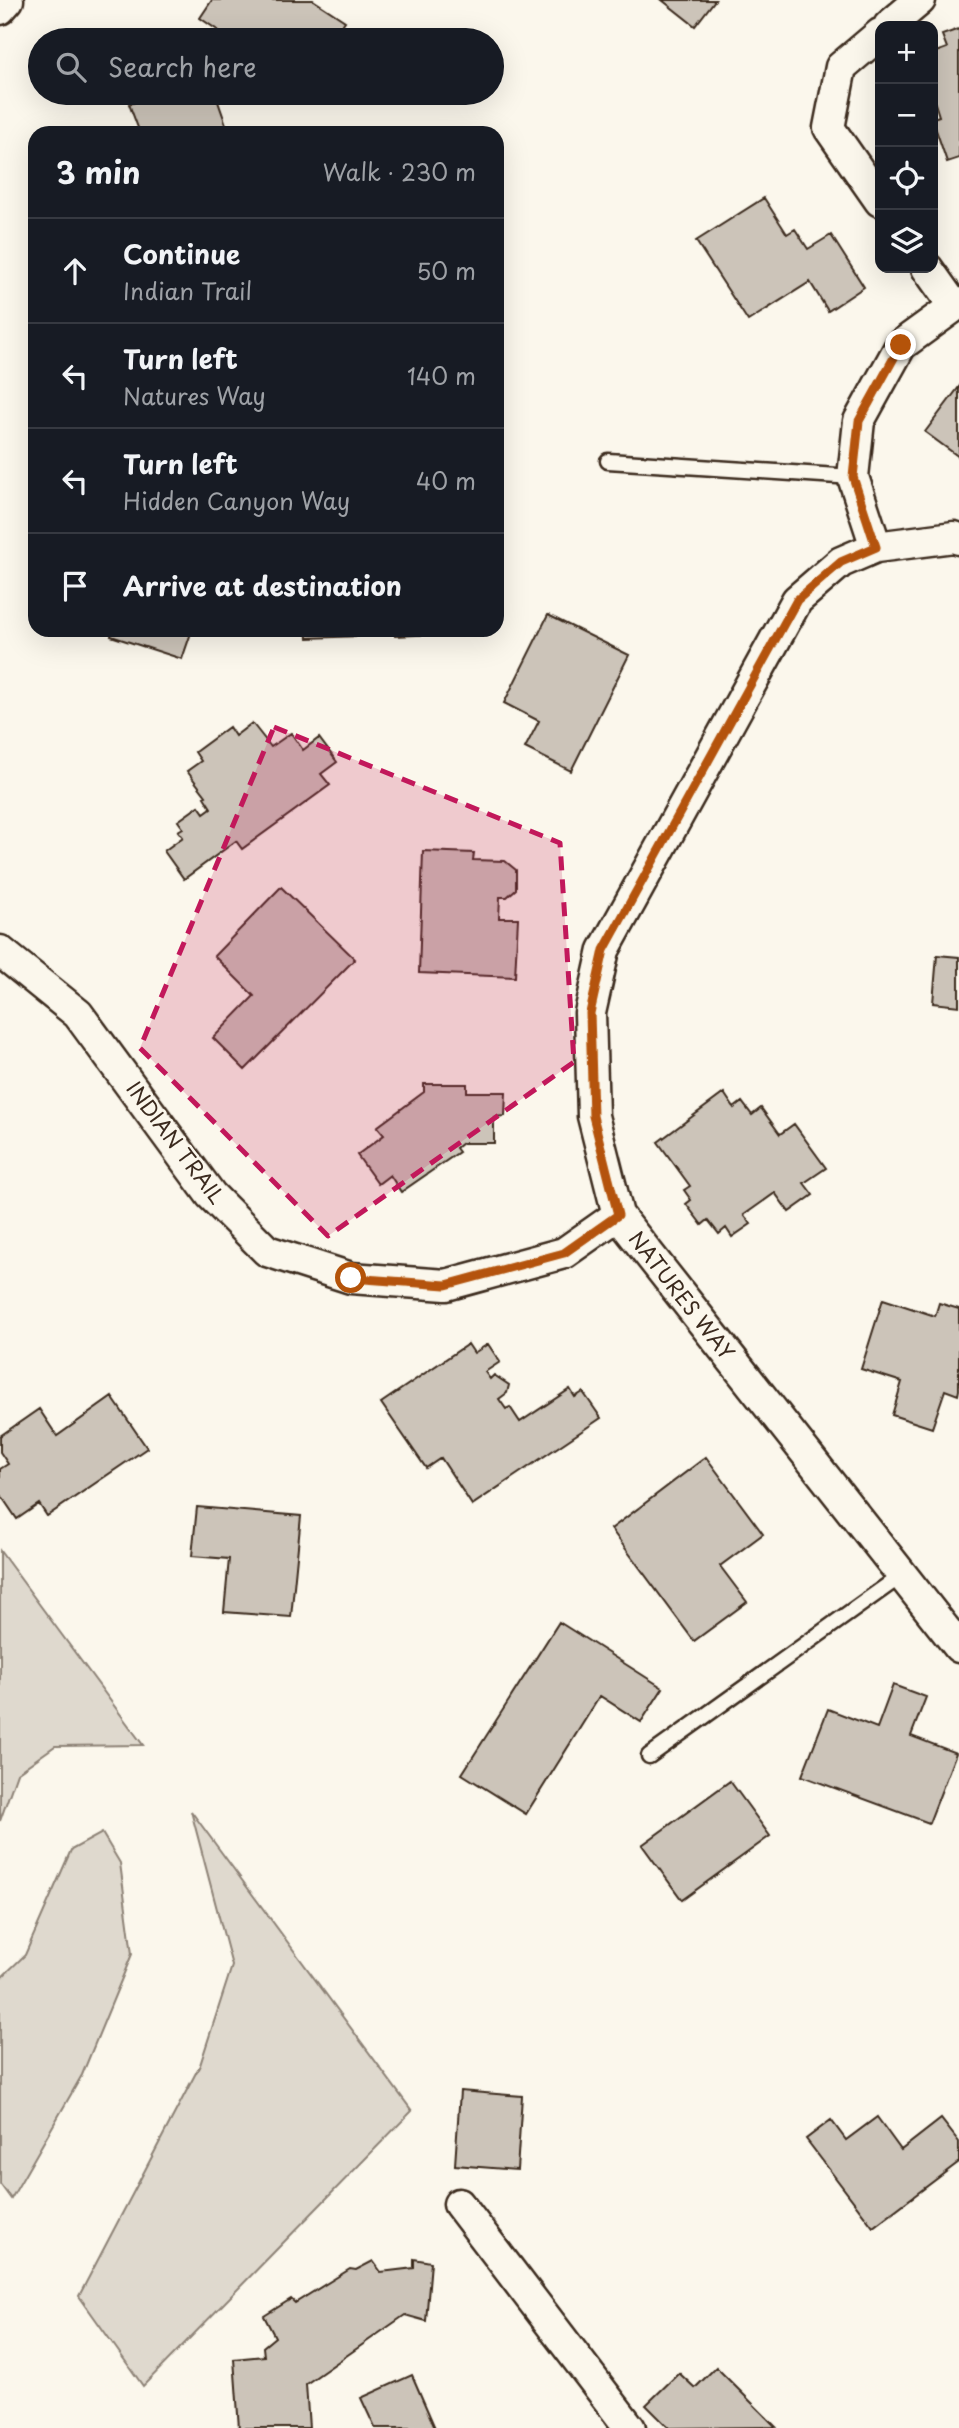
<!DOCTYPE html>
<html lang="en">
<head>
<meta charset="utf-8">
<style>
  body { margin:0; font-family:"Playpen Sans",sans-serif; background:#20242c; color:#f1f3f6 }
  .controls { position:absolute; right:21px; top:21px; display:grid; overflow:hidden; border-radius:14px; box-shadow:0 7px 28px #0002 }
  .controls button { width:63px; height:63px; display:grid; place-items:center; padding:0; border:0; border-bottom:2px solid #363941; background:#171b24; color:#f1f3f6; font:35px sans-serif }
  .stop { position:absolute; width:21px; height:21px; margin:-16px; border:5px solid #b45309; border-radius:50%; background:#fff }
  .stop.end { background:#b45309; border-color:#fff; box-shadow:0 2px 7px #0008 }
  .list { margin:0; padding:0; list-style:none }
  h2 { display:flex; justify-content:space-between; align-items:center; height:91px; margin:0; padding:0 28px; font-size:30px }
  h2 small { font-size:23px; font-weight:400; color:#9ea1a6 }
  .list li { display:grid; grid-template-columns:46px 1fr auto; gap:21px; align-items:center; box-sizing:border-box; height:105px; padding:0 28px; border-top:2px solid #363941 }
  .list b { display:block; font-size:26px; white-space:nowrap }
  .list p { margin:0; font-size:23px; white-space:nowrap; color:#9ea1a6 }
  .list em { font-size:23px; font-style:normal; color:#9ea1a6 }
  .icon { flex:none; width:38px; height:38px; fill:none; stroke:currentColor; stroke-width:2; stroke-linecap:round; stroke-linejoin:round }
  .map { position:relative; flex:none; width:959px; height:2428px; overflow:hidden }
  .search { position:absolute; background:#171b24; box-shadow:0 7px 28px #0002; left:28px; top:28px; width:476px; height:77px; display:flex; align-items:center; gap:18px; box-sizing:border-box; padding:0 24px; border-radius:38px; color:#9ea1a6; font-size:26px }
  .panel { position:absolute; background:#171b24; box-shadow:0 7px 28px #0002; left:28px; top:126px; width:476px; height:511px; border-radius:21px }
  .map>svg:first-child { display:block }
  .green { fill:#dfd9ce; stroke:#8d8276; stroke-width:2 }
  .building { fill:#ccc4b9; stroke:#3b2a1e; stroke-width:2 }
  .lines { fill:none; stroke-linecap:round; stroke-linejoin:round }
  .service-casing { stroke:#3b2a1e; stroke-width:19 }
  .minor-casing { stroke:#3b2a1e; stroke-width:35 }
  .service { stroke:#fbf7ec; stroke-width:14 }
  .minor { stroke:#fbf7ec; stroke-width:30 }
  .route { stroke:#b45309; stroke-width:9 }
  .marked { fill:#c2185b; fill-opacity:0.2; stroke:#c2185b; stroke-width:5; stroke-dasharray:14 9; stroke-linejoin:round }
  .labels { text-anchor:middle; stroke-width:5; stroke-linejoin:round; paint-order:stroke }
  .street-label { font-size:21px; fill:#3b2a1e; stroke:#fbf7ec }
</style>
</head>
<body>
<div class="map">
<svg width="959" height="2428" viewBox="0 0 959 2428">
  <rect width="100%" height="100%" fill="#fbf7ec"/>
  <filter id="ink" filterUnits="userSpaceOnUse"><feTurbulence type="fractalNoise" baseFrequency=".0143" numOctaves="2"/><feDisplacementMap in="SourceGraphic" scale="14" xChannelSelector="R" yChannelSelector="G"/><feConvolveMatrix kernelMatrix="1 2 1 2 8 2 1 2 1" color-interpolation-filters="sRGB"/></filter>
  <g filter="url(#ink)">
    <path class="green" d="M 0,1551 L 143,1745 L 55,1746 L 17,1773 L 0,1821 Z
      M 191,1811 L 412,2111 L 143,2386 L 79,2296 L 200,2065 L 232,1966 Z
      M 102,1833 L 120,1863 L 132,1954 L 82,2075 L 11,2199 L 0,2184 L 0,1979 L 25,1955 L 71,1850 Z"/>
    <path class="building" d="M 212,0 L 313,0 L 345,21 L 332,40 L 232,40 L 200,18 Z
      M 662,0 L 715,0 L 695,26 Z
      M 959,29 L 959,158 L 947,162 L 933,121 L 933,118 L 939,116 L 933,97 L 933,53 L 947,48 L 942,35 Z
      M 143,93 L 215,93 L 229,133 L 140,133 L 129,104 L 145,99 Z
      M 764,198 L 787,234 L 795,229 L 808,249 L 831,235 L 864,287 L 828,311 L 810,282 L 748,321 L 696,241 Z
      M 959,387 L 959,457 L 925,432 Z
      M 548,615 L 629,655 L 571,771 L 525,748 L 539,721 L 504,703 Z
      M 104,630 L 192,630 L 182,659 L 111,636 L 112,632 Z
      M 307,630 L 361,630 L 361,636 L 308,638 Z
      M 394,630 L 438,630 L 438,634 L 395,636 Z
      M 252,723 L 271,747 L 291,733 L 303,750 L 319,738 L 337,762 L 321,774 L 330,785 L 242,849 L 236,841 L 184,879 L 164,851 L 183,837 L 178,831 L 183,828 L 178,821 L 199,806 L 204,813 L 211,808 L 204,797 L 206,796 L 187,771 L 201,761 L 195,752 L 229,727 L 235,736 Z
      M 423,851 L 474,853 L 473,860 L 505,861 L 516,870 L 516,889 L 507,897 L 500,897 L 499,918 L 518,918 L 515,977 L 419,973 Z
      M 281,887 L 355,959 L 245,1070 L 213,1038 L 254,996 L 214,956 Z
      M 937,955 L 959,957 L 959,1006 L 933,1003 Z
      M 424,1084 L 467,1084 L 467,1092 L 506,1092 L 505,1116 L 494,1117 L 494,1143 L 462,1143 L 456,1148 L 459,1152 L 401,1192 L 390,1175 L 378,1184 L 357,1155 L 384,1135 L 377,1127 L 424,1092 Z
      M 724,1093 L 734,1108 L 742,1102 L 752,1115 L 761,1108 L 780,1134 L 794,1124 L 826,1168 L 804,1183 L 813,1195 L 789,1212 L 775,1193 L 744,1215 L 751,1224 L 732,1237 L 726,1228 L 719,1234 L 708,1220 L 702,1225 L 686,1204 L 691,1200 L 684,1190 L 690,1186 L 658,1142 Z
      M 883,1299 L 935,1316 L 939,1303 L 959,1309 L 959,1390 L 958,1395 L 945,1390 L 932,1428 L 892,1415 L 902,1382 L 861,1369 Z
      M 468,1344 L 474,1353 L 488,1344 L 500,1362 L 485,1372 L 490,1379 L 494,1375 L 509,1385 L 507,1393 L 499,1399 L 506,1409 L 510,1407 L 520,1422 L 570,1389 L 575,1397 L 583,1392 L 601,1418 L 472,1505 L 441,1458 L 426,1468 L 381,1403 Z
      M 112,1397 L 147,1448 L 47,1516 L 39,1504 L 17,1519 L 0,1494 L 0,1469 L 8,1464 L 0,1452 L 0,1436 L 39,1409 L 57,1436 Z
      M 706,1457 L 763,1534 L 720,1566 L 747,1602 L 694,1641 L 611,1529 Z
      M 197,1507 L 301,1516 L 291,1617 L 224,1612 L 229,1559 L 192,1556 Z
      M 559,1622 L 663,1688 L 641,1722 L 600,1696 L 526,1814 L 462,1774 Z
      M 893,1685 L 926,1697 L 911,1736 L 956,1753 L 929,1823 L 802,1776 L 828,1709 L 877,1728 Z
      M 730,1781 L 770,1836 L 682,1900 L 642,1845 Z
      M 460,2091 L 522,2096 L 517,2170 L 455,2165 Z
      M 877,2117 L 901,2150 L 941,2119 L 959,2142 L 959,2162 L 873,2227 L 806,2139 L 831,2120 L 846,2140 Z
      M 414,2259 L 431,2262 L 426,2321 L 405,2315 L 306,2384 L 309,2428 L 239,2428 L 234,2359 L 264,2356 L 263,2347 L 275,2337 L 264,2316 L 291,2299 L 295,2303 L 350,2269 L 356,2270 L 373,2261 L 381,2272 L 414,2268 Z
      M 716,2367 L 776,2427 L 669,2428 L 646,2405 L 679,2373 L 695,2388 Z
      M 412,2375 L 435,2428 L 375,2428 L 361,2398 Z"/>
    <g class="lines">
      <g class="service-casing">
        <path id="service" d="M 608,461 L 853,477
          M 649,1756 L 902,1575"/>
      </g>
      <g class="minor-casing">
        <path id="minor" d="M 0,9 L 8,0
          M 889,26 L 920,0
          M 880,34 L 841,67 L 829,128 L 880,201
          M 927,268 L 954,306
          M 959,539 L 954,537 L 876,547 L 841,562 L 797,600 L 604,950 L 590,1013 L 593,1116 L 618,1215 L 959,1647
          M 876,547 L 853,477 L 859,421 L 901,345 L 959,303
          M 0,951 L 78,1014 L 211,1195 L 267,1251 L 351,1278 L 446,1285 L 564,1253 L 618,1215
          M 459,2204 L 630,2428"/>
      </g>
      <use href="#service" class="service"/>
      <use href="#minor" class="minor"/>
    </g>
  </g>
  <g class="lines" filter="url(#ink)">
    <path class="route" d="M 351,1278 L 446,1285 L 564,1253 L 618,1215 L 593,1116 L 590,1013 L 604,950 L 797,600 L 841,562 L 876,547 L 853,477 L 859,421 L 901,345"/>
  </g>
  <path class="marked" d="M 274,727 L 560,843 L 574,1062 L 328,1236 L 140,1048 Z"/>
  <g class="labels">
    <g class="street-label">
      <text transform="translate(175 1143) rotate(53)" y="7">INDIAN TRAIL</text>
      <text transform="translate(681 1296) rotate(52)" y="7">NATURES WAY</text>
    </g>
  </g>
</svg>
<div class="controls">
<button>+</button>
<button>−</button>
<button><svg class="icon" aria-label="locate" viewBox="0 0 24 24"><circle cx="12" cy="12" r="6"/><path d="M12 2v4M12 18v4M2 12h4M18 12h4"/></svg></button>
<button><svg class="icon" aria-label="layers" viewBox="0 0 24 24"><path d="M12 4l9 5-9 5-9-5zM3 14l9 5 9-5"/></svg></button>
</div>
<div class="stop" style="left:351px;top:1278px"></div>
<div class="stop end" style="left:901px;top:345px"></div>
<div class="search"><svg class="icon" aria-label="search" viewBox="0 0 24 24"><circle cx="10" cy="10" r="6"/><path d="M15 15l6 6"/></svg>Search here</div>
<section class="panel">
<h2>3 min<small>Walk · 230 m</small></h2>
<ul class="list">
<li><svg class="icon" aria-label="ahead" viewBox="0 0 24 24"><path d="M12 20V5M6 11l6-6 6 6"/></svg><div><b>Continue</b><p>Indian Trail</p></div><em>50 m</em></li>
<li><svg class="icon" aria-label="left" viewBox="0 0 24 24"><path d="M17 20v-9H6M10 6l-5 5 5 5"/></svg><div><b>Turn left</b><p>Natures Way</p></div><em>140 m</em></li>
<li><svg class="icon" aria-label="left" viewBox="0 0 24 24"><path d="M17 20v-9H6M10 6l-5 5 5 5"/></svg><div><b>Turn left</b><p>Hidden Canyon Way</p></div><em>40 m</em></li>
<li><svg class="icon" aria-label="arrive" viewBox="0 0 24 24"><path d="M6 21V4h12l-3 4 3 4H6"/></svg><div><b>Arrive at destination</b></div></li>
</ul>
</section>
</div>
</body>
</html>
